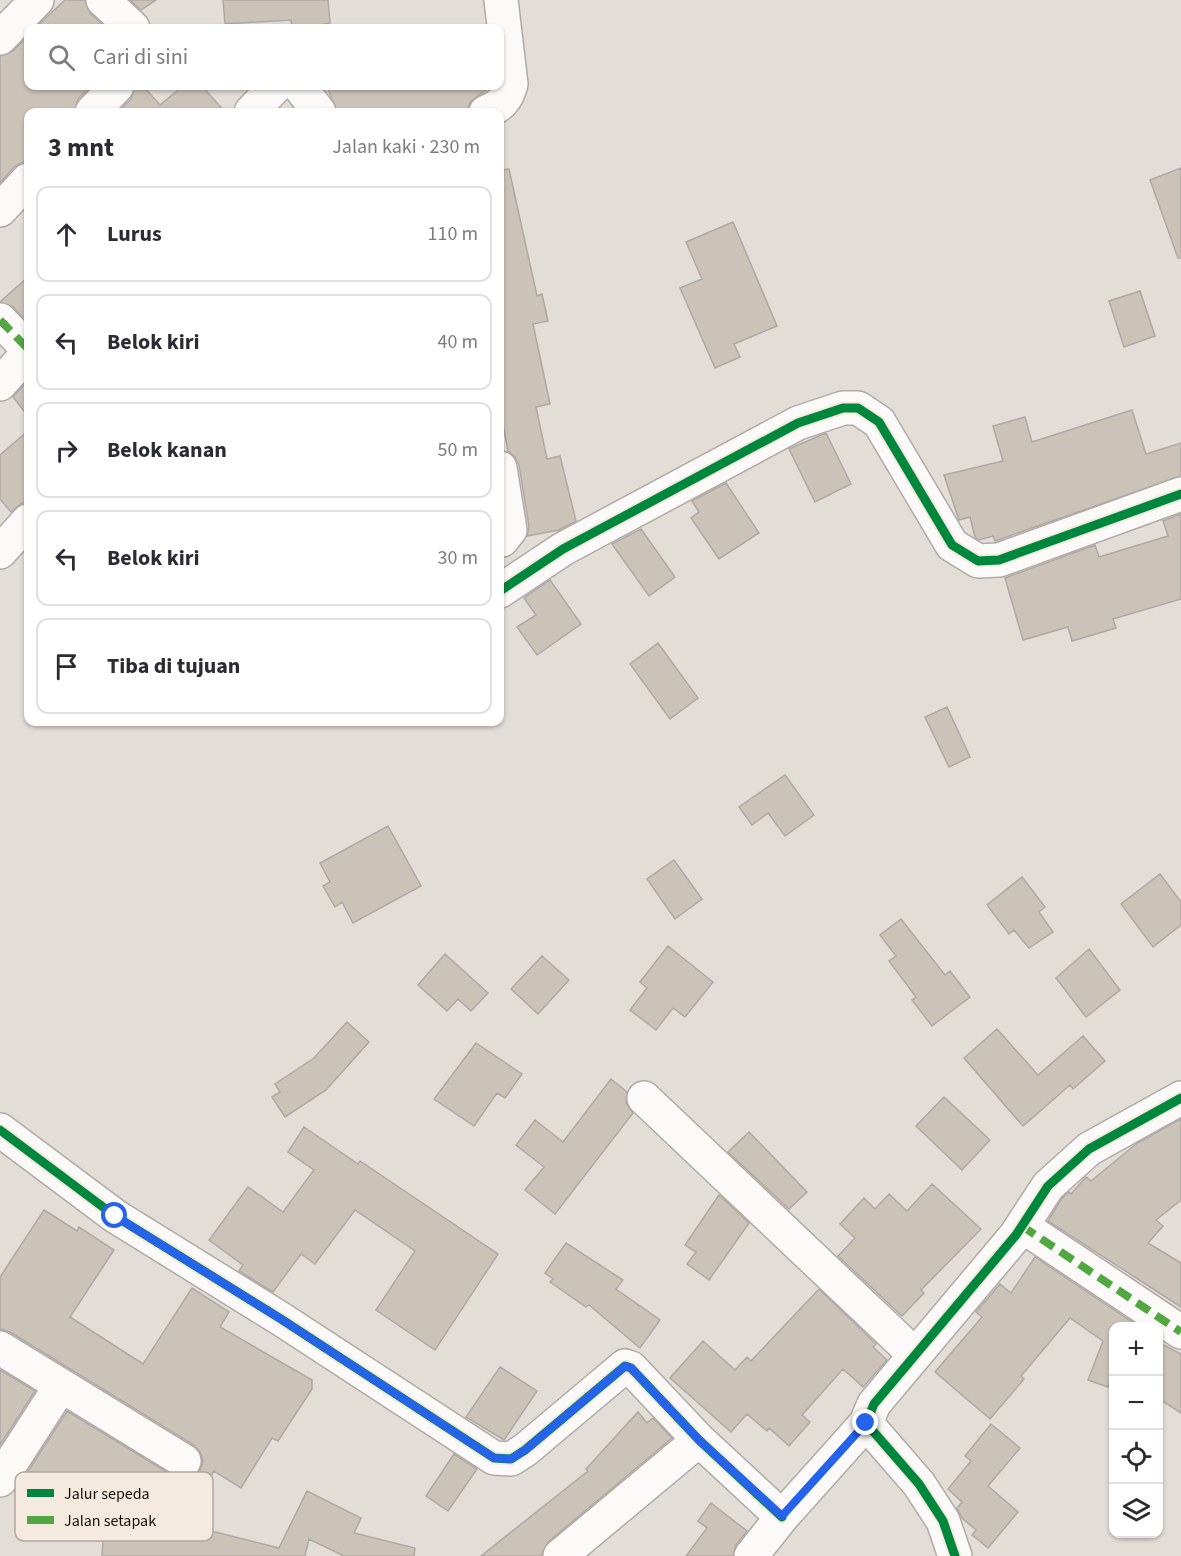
<!DOCTYPE html>
<html lang="id">
<head>
<meta charset="utf-8">
<style>
  body { margin:0; font-family:"Source Sans 3",sans-serif; background:#f2f2f3; color:#2b2b33 }
  .controls { position:absolute; right:18px; bottom:18px; display:grid; overflow:hidden; border-radius:12px; box-shadow:0 2px 4px #0004 }
  .controls button { width:54px; height:54px; display:grid; place-items:center; padding:0; border:0; border-bottom:2px solid #e1e1e2; background:#fff; color:#2b2b33; font:30px sans-serif }
  .stop { position:absolute; width:18px; height:18px; margin:-14px; border:4px solid #2563eb; border-radius:50%; background:#fff }
  .stop.end { background:#2563eb; border-color:#fff; box-shadow:0 2px 6px #0008 }
  .list { margin:0; padding:0; list-style:none }
  h2 { display:flex; justify-content:space-between; align-items:center; height:78px; margin:0; padding:0 24px; font-size:26px }
  h2 small { font-size:20px; font-weight:400; color:#7c7c81 }
  .list li { display:grid; grid-template-columns:39px 1fr auto; gap:18px; align-items:center; box-sizing:border-box; height:96px; margin:0 12px 12px; padding:0 12px; border:2px solid #e1e1e2; border-radius:12px }
  .list b { display:block; font-size:22px; white-space:nowrap }
  .list em { font-size:20px; font-style:normal; color:#7c7c81 }
  .icon { flex:none; width:33px; height:33px; fill:none; stroke:currentColor; stroke-width:2; stroke-linecap:round; stroke-linejoin:round }
  .map { position:relative; flex:none; width:1181px; height:1556px; overflow:hidden }
  .search { position:absolute; background:#fff; box-shadow:0 2px 4px #0004; left:24px; top:24px; width:480px; height:66px; display:flex; align-items:center; gap:15px; box-sizing:border-box; padding:0 21px; border-radius:12px; color:#7c7c81; font-size:22px }
  .panel { position:absolute; background:#fff; box-shadow:0 2px 4px #0004; left:24px; top:108px; width:480px; height:618px; border-radius:12px }
  .map>svg:first-child { display:block }
  .building { fill:#ccc3b8; stroke:#aea9a5; stroke-width:1.5 }
  .lines { fill:none; stroke-linecap:round; stroke-linejoin:round }
  .minor-casing { stroke:#b0aba7; stroke-width:36 }
  .minor { stroke:#fbfaf9; stroke-width:33 }
  .quiet { stroke:#51a841; stroke-width:8; stroke-dasharray:15 8; stroke-linecap:butt }
  .cycleway-casing { stroke:#f5eadf; stroke-width:13 }
  .cycleway { stroke:#00873e; stroke-width:9 }
  .route { stroke:#2563eb; stroke-width:8 }
  .key { fill:#f5eadf; stroke:#b1a89f; stroke-width:1.5 }
  .key-label { font-size:16px; fill:#130f0b }
</style>
</head>
<body>
<div class="map">
<svg width="1181" height="1556" viewBox="0 0 1181 1556">
  <rect width="100%" height="100%" fill="#e3ddd7"/>
  <path class="building" d="M 65,0 L 85,0 L 90,13 L 106,28 L 35,28 Z
    M 130,0 L 156,0 L 141,10 Z
    M 223,0 L 328,0 L 330,23 L 314,26 L 314,28 L 292,28 L 291,20 L 225,24 Z
    M 28,36 L 28,86 L 91,86 L 78,99 L 74,112 L 28,112 L 28,159 L 14,167 L 0,183 L 0,56 L 13,51 Z
    M 135,86 L 143,86 L 160,105 L 183,86 L 202,86 L 225,112 L 118,112 L 131,99 Z
    M 327,86 L 491,86 L 471,101 L 467,110 L 457,112 L 337,112 Z
    M 1181,168 L 1181,258 L 1178,258 L 1150,180 Z
    M 509,169 L 537,296 L 542,294 L 548,321 L 533,324 L 550,404 L 536,407 L 547,459 L 560,456 L 576,521 L 559,530 L 527,536 L 529,527 L 519,465 L 515,457 L 508,451 L 500,409 L 500,170 Z
    M 733,222 L 777,326 L 734,344 L 740,357 L 715,368 L 680,288 L 702,279 L 686,242 Z
    M 28,277 L 28,323 L 13,307 L 0,302 Z
    M 1140,291 L 1155,336 L 1124,347 L 1109,301 Z
    M 28,380 L 28,416 L 13,397 Z
    M 1132,410 L 1146,454 L 1181,443 L 1181,476 L 995,541 L 993,536 L 979,540 L 975,537 L 970,517 L 959,520 L 944,475 L 1003,461 L 993,426 L 1025,417 L 1032,442 Z
    M 28,431 L 28,503 L 22,503 L 11,512 L 0,499 L 0,455 Z
    M 826,433 L 851,484 L 815,502 L 789,449 Z
    M 726,483 L 759,533 L 719,559 L 691,518 L 699,512 L 692,501 Z
    M 1181,514 L 1181,599 L 1113,619 L 1116,628 L 1072,641 L 1068,627 L 1023,640 L 1005,578 L 1095,545 L 1099,557 L 1168,536 L 1163,521 Z
    M 641,529 L 675,577 L 649,596 L 612,544 Z
    M 550,580 L 581,624 L 537,655 L 517,627 L 536,615 L 524,598 Z
    M 658,643 L 698,698 L 670,719 L 630,664 Z
    M 947,707 L 970,757 L 949,767 L 925,717 Z
    M 785,775 L 814,815 L 785,836 L 768,813 L 752,825 L 739,807 Z
    M 388,826 L 421,886 L 353,923 L 342,902 L 335,907 L 323,886 L 330,882 L 320,863 Z
    M 674,860 L 702,899 L 675,919 L 647,879 Z
    M 1160,874 L 1181,902 L 1181,925 L 1153,947 L 1121,904 Z
    M 1022,877 L 1045,907 L 1039,912 L 1053,932 L 1029,948 L 1014,930 L 1009,934 L 987,905 Z
    M 901,919 L 945,975 L 950,971 L 970,997 L 932,1026 L 912,1000 L 916,997 L 889,961 L 896,956 L 880,935 Z
    M 668,946 L 713,982 L 685,1017 L 673,1008 L 656,1030 L 630,1010 L 647,988 L 640,982 Z
    M 1089,949 L 1120,990 L 1086,1017 L 1056,978 Z
    M 445,954 L 488,993 L 471,1011 L 458,999 L 447,1011 L 418,985 Z
    M 542,956 L 569,980 L 538,1014 L 511,989 Z
    M 347,1022 L 369,1042 L 326,1090 L 285,1117 L 272,1097 L 280,1092 L 275,1084 L 314,1058 Z
    M 997,1029 L 1038,1075 L 1083,1036 L 1105,1061 L 1073,1089 L 1070,1085 L 1023,1126 L 964,1058 Z
    M 476,1043 L 522,1074 L 505,1098 L 497,1093 L 474,1126 L 434,1099 Z
    M 611,1079 L 627,1092 L 626,1103 L 633,1113 L 555,1214 L 525,1190 L 544,1167 L 516,1145 L 535,1120 L 563,1142 Z
    M 944,1097 L 990,1140 L 962,1170 L 916,1126 Z
    M 1181,1119 L 1181,1200 L 1156,1220 L 1163,1226 L 1148,1243 L 1181,1263 L 1181,1307 L 1048,1221 L 1062,1198 L 1069,1192 L 1071,1194 L 1086,1177 L 1091,1181 L 1136,1144 Z
    M 304,1127 L 358,1164 L 360,1161 L 498,1254 L 435,1350 L 376,1310 L 415,1251 L 355,1210 L 315,1264 L 301,1254 L 273,1292 L 239,1271 L 243,1265 L 209,1240 L 248,1187 L 283,1212 L 314,1170 L 288,1152 Z
    M 749,1132 L 807,1192 L 789,1209 L 728,1152 Z
    M 932,1184 L 981,1229 L 921,1290 L 924,1293 L 902,1316 L 838,1256 L 855,1238 L 840,1224 L 864,1198 L 875,1209 L 889,1194 L 907,1211 Z
    M 719,1195 L 749,1223 L 709,1280 L 687,1264 L 696,1252 L 685,1245 Z
    M 44,1210 L 77,1231 L 79,1227 L 114,1250 L 70,1317 L 143,1364 L 192,1288 L 229,1312 L 220,1327 L 312,1380 L 312,1389 L 278,1441 L 272,1438 L 241,1488 L 214,1471 L 180,1523 L 279,1548 L 307,1491 L 361,1518 L 354,1533 L 415,1548 L 414,1556 L 344,1556 L 309,1539 L 305,1556 L 102,1556 L 104,1525 L 23,1479 L 67,1411 L 175,1477 L 184,1480 L 193,1477 L 200,1470 L 203,1461 L 200,1452 L 194,1445 L 10,1332 L 0,1329 L 0,1277 Z
    M 566,1243 L 623,1280 L 616,1289 L 660,1320 L 640,1348 L 589,1305 L 586,1307 L 550,1282 L 553,1279 L 545,1273 Z
    M 1035,1257 L 1138,1326 L 1113,1326 L 1113,1373 L 1108,1387 L 1088,1380 L 1103,1341 L 1070,1318 L 1021,1376 L 1024,1379 L 990,1419 L 935,1372 L 982,1317 L 976,1312 L 1000,1284 L 1011,1293 Z
    M 819,1289 L 876,1344 L 873,1347 L 887,1360 L 863,1387 L 843,1369 L 802,1415 L 810,1422 L 789,1446 L 769,1428 L 767,1431 L 747,1414 L 731,1432 L 670,1378 L 703,1341 L 735,1370 L 747,1357 L 751,1361 Z
    M 1158,1342 L 1181,1354 L 1181,1413 L 1158,1398 Z
    M 500,1367 L 537,1391 L 504,1440 L 466,1417 Z
    M 0,1370 L 35,1391 L 0,1445 Z
    M 638,1412 L 647,1423 L 653,1418 L 672,1438 L 548,1542 L 541,1556 L 481,1556 L 588,1471 L 586,1469 Z
    M 991,1424 L 1020,1448 L 988,1486 L 1018,1512 L 988,1548 L 972,1535 L 976,1530 L 962,1518 L 957,1508 L 962,1502 L 948,1489 L 971,1461 L 965,1456 Z
    M 454,1454 L 477,1469 L 448,1511 L 426,1496 Z
    M 711,1503 L 747,1531 L 736,1545 L 733,1556 L 686,1556 L 707,1528 L 698,1521 Z"/>
  <g class="lines">
    <g class="minor-casing">
      <path id="minor" d="M 103,0 L 133,28
        M 0,38 L 37,0
        M 299,86 L 319,112
        M 92,112 L 117,86
        M 251,112 L 276,86
        M 486,112 C 501,106 507,99 511,84 L 501,0
        M 0,210 L 28,180
        M 0,320 L 28,349
        M 0,384 L 28,353
        M 500,468 L 510,530 L 502,540
        M 0,552 L 28,521
        M 500,591 L 563,549 L 798,423 L 843,408 L 858,408 L 879,422 L 952,545 L 978,561 L 999,560 L 1181,494
        M 644,1098 L 915,1355
        M 0,1130 L 115,1216 L 281,1319 L 494,1458 L 511,1459 L 525,1450 L 625,1366 L 631,1368 L 699,1440 L 782,1517
        M 1022,1226 L 1181,1332
        M 0,1348 L 184,1461
        M 0,1480 L 60,1387
        M 560,1556 L 699,1440
        M 751,1556 L 782,1517 L 866,1423
        M 955,1556 L 943,1521 L 919,1484 L 866,1423 L 874,1404 L 1016,1235 L 1048,1186 L 1089,1149 L 1181,1098"/>
    </g>
    <use href="#minor" class="minor"/>
    <path class="quiet" d="M 0,320 L 28,349
      M 1022,1226 L 1181,1332"/>
    <g class="cycleway-casing">
      <path id="cycleway" d="M 500,591 L 563,549 L 798,423 L 843,408 L 858,408 L 879,422 L 952,545 L 978,561 L 999,560 L 1181,494
        M 0,1130 L 115,1216 L 281,1319 L 494,1458 L 511,1459 L 525,1450 L 625,1366 L 631,1368 L 699,1440 L 782,1517
        M 955,1556 L 943,1521 L 919,1484 L 866,1423 L 874,1404 L 1016,1235 L 1048,1186 L 1089,1149 L 1181,1098"/>
    </g>
    <use href="#cycleway" class="cycleway"/>
  </g>
  <g class="lines">
    <path class="route" d="M 115,1216 L 281,1319 L 494,1458 L 511,1459 L 525,1450 L 625,1366 L 631,1368 L 699,1440 L 782,1516 L 866,1423"/>
  </g>
  <rect x="15" y="1472" width="198" height="69" rx="9" class="key"/>
  <rect x="27" y="1489" width="27" height="8" fill="#00873e"/>
  <rect x="27" y="1516" width="27" height="8" fill="#51a841"/>
  <g class="key-label">
    <text x="64" y="1499">Jalur sepeda</text>
    <text x="64" y="1526">Jalan setapak</text>
  </g>
</svg>
<div class="controls">
<button>+</button>
<button>−</button>
<button><svg class="icon" aria-label="locate" viewBox="0 0 24 24"><circle cx="12" cy="12" r="6"/><path d="M12 2v4M12 18v4M2 12h4M18 12h4"/></svg></button>
<button><svg class="icon" aria-label="layers" viewBox="0 0 24 24"><path d="M12 4l9 5-9 5-9-5zM3 14l9 5 9-5"/></svg></button>
</div>
<div class="stop" style="left:115px;top:1216px"></div>
<div class="stop end" style="left:866px;top:1423px"></div>
<div class="search"><svg class="icon" aria-label="search" viewBox="0 0 24 24"><circle cx="10" cy="10" r="6"/><path d="M15 15l6 6"/></svg>Cari di sini</div>
<section class="panel">
<h2>3 mnt<small>Jalan kaki · 230 m</small></h2>
<ul class="list">
<li><svg class="icon" aria-label="ahead" viewBox="0 0 24 24"><path d="M12 20V5M6 11l6-6 6 6"/></svg><div><b>Lurus</b></div><em>110 m</em></li>
<li><svg class="icon" aria-label="left" viewBox="0 0 24 24"><path d="M17 20v-9H6M10 6l-5 5 5 5"/></svg><div><b>Belok kiri</b></div><em>40 m</em></li>
<li><svg class="icon" aria-label="right" viewBox="0 0 24 24"><path d="M7 20v-9h11M14 6l5 5-5 5"/></svg><div><b>Belok kanan</b></div><em>50 m</em></li>
<li><svg class="icon" aria-label="left" viewBox="0 0 24 24"><path d="M17 20v-9H6M10 6l-5 5 5 5"/></svg><div><b>Belok kiri</b></div><em>30 m</em></li>
<li><svg class="icon" aria-label="arrive" viewBox="0 0 24 24"><path d="M6 21V4h12l-3 4 3 4H6"/></svg><div><b>Tiba di tujuan</b></div></li>
</ul>
</section>
</div>
</body>
</html>
